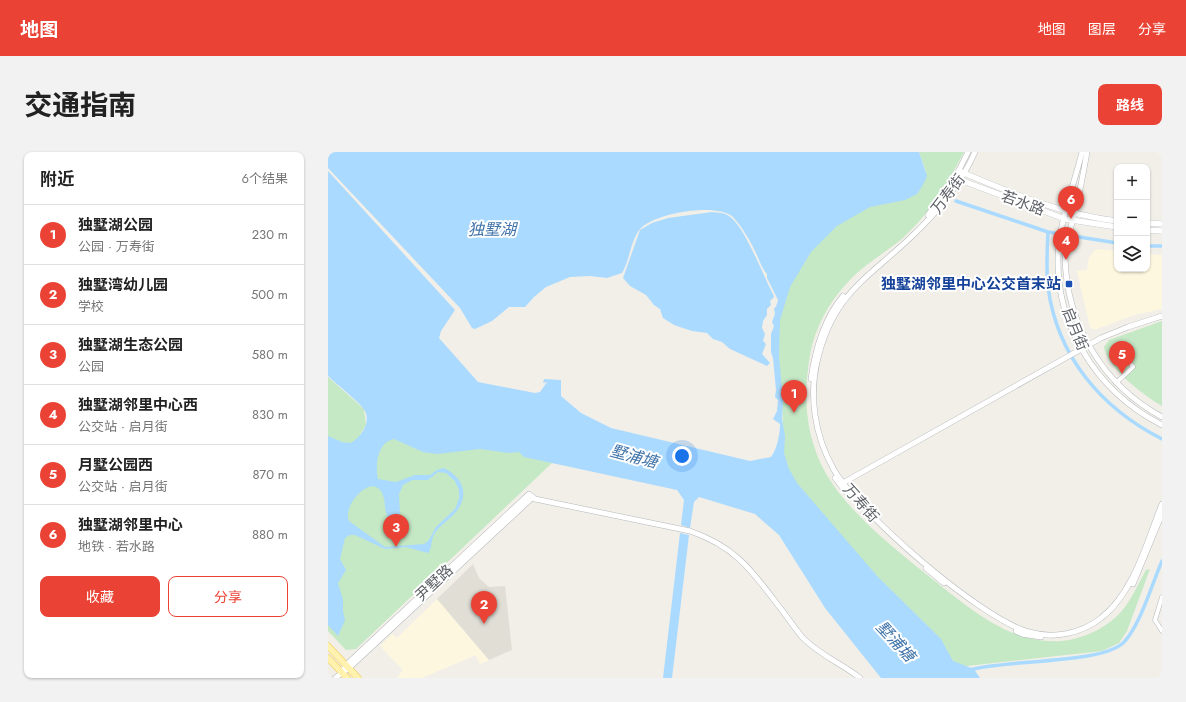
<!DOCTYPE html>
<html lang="zh">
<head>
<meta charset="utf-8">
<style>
  body { margin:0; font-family:Jost,"Noto Sans SC",sans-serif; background:#f2f2f2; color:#222 }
  .controls { position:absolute; right:12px; top:12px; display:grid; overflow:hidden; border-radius:8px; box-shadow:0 1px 3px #0004 }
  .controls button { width:36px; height:36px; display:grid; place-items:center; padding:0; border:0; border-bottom:1px solid #e0e0e0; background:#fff; color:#222; font:20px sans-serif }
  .you { position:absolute; left:354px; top:304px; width:14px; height:14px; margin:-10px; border:3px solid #fff; border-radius:50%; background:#1a73e8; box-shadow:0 0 0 6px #1a73e833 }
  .badge { display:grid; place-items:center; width:26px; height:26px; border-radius:50%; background:#ea4335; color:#fff; font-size:13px; font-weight:700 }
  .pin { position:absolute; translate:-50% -33px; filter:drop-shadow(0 1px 2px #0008) }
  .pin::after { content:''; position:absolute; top:21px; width:14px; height:12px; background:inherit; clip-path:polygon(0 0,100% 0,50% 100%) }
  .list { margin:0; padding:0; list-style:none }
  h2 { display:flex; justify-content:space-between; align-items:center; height:52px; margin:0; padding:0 16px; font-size:17px }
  h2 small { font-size:13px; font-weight:400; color:#767676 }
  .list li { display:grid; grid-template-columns:26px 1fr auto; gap:12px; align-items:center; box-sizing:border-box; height:60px; padding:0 16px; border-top:1px solid #e0e0e0 }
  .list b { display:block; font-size:15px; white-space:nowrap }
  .list p { margin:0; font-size:13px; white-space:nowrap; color:#767676 }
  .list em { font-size:13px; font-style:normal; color:#767676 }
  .actions { display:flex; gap:8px; padding:12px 16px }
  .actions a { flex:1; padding:9px 0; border:1px solid #ea4335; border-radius:8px; text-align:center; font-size:14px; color:#ea4335 }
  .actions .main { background:#ea4335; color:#fff }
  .icon { flex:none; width:22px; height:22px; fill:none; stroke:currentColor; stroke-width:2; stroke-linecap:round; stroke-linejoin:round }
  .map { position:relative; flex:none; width:834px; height:526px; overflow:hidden; border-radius:8px }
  header { display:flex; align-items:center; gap:24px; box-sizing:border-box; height:56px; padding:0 20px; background:#ea4335; color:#fff }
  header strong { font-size:19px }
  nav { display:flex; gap:22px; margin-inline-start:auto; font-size:14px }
  .intro { display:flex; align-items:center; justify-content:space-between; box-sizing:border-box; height:96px; padding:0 24px }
  h1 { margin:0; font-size:28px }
  .button { padding:10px 18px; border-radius:8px; background:#ea4335; color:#fff; font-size:14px; font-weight:700 }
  main { display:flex; gap:24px; padding:0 24px }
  aside { flex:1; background:#fff; border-radius:8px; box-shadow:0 1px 3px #0004 }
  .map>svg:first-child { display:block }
  .commercial { fill:#fef7e0 }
  .education { fill:#e1ded6 }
  .green { fill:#c5e8c5 }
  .water { fill:#aadaff; fill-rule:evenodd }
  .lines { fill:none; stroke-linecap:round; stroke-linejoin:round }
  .canal { stroke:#aadaff; stroke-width:3.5 }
  .minor-casing { stroke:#b5b8bc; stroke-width:5 }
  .tertiary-casing { stroke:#b5b8bc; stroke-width:6 }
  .secondary-casing { stroke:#b6babf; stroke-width:6 }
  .primary-casing { stroke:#f2c960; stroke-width:7 }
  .minor { stroke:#fff; stroke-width:4 }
  .tertiary { stroke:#fff; stroke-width:5 }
  .secondary { stroke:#fff; stroke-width:5.5 }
  .primary { stroke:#fff2af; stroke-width:6 }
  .transit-dot { fill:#1a4fb4; stroke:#fff; stroke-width:1.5 }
  .labels { text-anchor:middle; stroke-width:4; stroke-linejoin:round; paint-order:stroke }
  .street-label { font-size:15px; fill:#5f6368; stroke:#fff }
  .transit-label { font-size:15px; font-weight:bold; fill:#164399; stroke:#fff; text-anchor:end }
  .water-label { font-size:16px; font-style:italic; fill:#4174aa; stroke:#fff }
</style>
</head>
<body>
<header>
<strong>地图</strong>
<nav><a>地图</a><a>图层</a><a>分享</a></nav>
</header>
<div class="intro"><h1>交通指南</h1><a class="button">路线</a></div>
<main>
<aside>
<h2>附近<small>6个结果</small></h2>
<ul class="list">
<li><span class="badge">1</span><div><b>独墅湖公园</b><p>公园 · 万寿街</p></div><em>230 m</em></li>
<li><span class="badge">2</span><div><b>独墅湾幼儿园</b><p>学校</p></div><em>500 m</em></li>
<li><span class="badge">3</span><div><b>独墅湖生态公园</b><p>公园</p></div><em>580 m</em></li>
<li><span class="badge">4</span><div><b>独墅湖邻里中心西</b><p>公交站 · 启月街</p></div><em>830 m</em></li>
<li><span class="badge">5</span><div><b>月墅公园西</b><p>公交站 · 启月街</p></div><em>870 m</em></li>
<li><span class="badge">6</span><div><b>独墅湖邻里中心</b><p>地铁 · 若水路</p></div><em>880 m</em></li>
</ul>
<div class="actions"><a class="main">收藏</a><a>分享</a></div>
</aside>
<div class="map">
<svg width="834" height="526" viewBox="0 0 834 526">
  <rect width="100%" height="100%" fill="#f1efe8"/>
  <path class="commercial" d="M 768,97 L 789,99 L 789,117 L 819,117 L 819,102 L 834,103 L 834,157 L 806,163 L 769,177 L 764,177 L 761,172 L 749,119 L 759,118 L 761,105 Z
    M 109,447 L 161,508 L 152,512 L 148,503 L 94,526 L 69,526 L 75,518 L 52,494 L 64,482 L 69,486 Z"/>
  <path class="education" d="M 145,412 L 151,426 L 161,435 L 177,434 L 184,498 L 161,508 L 109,447 Z"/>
  <path class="green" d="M 591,0 L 636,0 C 621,29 605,56 582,79 C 571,91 557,99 544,109 C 513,131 489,165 482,203 C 475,244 477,283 497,320 C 519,359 563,394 598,422 C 640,455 688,500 746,487 C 761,483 776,476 788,465 C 802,452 809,434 818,418 L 822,417 L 799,479 L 791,491 L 774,499 L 639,514 L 628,518 L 451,314 C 452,304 454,294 455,284 C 456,258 450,231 450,205 C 450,191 449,173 452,160 C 473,77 529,59 598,26 L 598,20 Z
    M 834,169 L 834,254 C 818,245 778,215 776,195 L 781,188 Z
    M 0,225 L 36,257 L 38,273 L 32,283 C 92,286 170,284 224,311 L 28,497 L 18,498 L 0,479 Z"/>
  <path class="water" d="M 0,0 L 591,0 L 599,24 L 595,33 L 589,42 L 577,48 L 542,55 L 509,74 L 483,100 L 462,135 L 452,168 L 451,204 L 455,248 L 454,266 L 457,285 L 456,301 L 461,317 L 469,331 L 550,425 L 613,487 L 625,509 L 646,517 L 652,526 L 553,526 L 497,456 L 451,383 L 427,362 L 371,345 L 366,350 L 362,376 L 353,373 L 356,348 L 349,338 L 196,305 L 191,300 L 181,301 L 152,297 L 109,302 L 95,300 L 66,287 C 49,290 47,314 50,327 L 68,330 L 87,323 L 102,323 L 109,318 L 116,316 C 136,326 142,344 127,361 C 121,368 112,373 107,381 C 102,388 105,395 100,401 L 78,395 L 57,397 L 27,383 L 22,383 L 17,386 L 12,407 L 18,418 L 10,431 L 15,448 L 15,459 L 17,468 L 10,484 L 0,473 L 0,284 L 14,290 L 23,291 C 33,285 43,271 37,259 C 33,251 8,232 0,224 L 0,19 L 127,158 L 113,179 L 111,186 L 150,230 L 207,241 L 212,240 L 219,230 L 215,231 L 216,227 L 233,228 L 233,244 L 253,261 L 283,276 L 422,309 L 443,305 C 449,297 452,282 452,272 L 445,267 L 449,259 L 450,248 L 447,245 L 448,238 L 445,206 L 443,200 L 443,182 L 446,174 L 444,170 L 447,162 L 446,156 L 448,155 L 450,148 L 439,126 L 439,122 C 434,117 431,107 428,101 C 422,88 414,75 405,65 C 390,50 325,61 312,77 C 302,90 302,108 294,121 L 279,126 L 262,124 L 242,125 L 218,135 L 206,145 L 197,155 L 181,155 L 164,169 L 147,177 L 144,176 L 132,156 L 0,16 ZM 110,320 L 118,321 L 127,329 L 131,338 L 131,347 L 127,357 L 108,375 L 101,388 L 96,392 L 57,395 L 21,369 C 14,354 42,322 53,339 C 58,347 56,356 59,364 C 63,368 69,367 72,362 L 71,342 L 75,333 L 84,328 L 100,328 Z
    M 384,60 C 388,61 395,60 399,63 C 416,71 435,124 445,142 L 446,145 L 442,149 L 443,153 L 439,157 L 439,163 L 435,169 L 434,176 L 437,182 L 435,189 L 438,192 L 434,202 L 442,211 L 439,214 L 402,197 L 394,190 L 385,187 L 379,181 L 364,179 L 346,173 L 335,166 L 332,157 L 326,153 L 318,143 L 302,134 L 295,126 L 312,78 L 324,71 L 340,66 Z
    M 352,381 L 361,383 L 344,526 L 335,526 Z"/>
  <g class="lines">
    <path class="canal" d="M 628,49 L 720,80 L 789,91
      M 720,80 C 719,99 718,117 720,135 C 729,204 773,256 834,287
      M 819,94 L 834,94
      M 642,518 C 675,507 777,513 797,489 C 813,471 824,432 834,409"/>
    <g class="minor-casing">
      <path id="minor" d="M 788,231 L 805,215 L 796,203
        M 834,445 L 827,468 L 834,479"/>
    </g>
    <g class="tertiary-casing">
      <path id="tertiary" d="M 647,0 C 632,34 608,62 581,87 C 536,129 504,144 489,210 C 481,245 487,284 505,316 C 528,359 654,468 701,480 C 725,487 753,482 773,466 C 806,441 819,389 834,352
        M 754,0 C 747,30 734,61 731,92 C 723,168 767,239 834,273
        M 759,0 C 755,23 751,46 745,68 C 741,80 737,91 737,104 C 738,172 775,233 834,265
        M 600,63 L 627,26 L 640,0
        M 483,227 C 487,198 496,167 515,144
        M 507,326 L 518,340
        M 513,332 L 773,186 L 800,175 L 834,164
        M 598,416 L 616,431
        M 805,432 L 834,362
        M 688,479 L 694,482 L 713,485
        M 14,521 L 18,513 L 201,342 L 207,347 L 362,379 C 411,396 426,422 456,461 C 462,469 468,478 475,486 C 493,504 513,511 532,526
        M 7,526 L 21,516 L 204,346"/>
    </g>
    <g class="secondary-casing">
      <path id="secondary" d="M 631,19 C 681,40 734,63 789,69
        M 627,26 L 737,67 L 789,75
        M 819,71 L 834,72
        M 819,78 L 834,79"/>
    </g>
    <g class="primary-casing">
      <path id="primary" d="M 0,494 L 30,526
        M 0,506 L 19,526"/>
    </g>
    <use href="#minor" class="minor"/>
    <use href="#tertiary" class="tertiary"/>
    <use href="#secondary" class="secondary"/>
    <use href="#primary" class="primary"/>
  </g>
  <rect class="transit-dot" x="737" y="128" width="8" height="8" rx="2"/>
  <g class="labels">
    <g class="street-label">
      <text transform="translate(620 42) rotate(-53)" y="5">万寿街</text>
      <text transform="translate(695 51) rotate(20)" y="5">若水路</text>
      <text transform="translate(747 177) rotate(68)" y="5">启月街</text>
      <text transform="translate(533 351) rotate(48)" y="5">万寿街</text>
      <text transform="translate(106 431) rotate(-43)" y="5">尹墅路</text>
    </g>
    <g class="transit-label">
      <text x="733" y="137">独墅湖邻里中心公交首末站</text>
    </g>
    <g class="water-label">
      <text x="164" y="83">独墅湖</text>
      <text transform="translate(306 304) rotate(15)" y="6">墅浦塘</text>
      <text transform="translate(568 489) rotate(47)" y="6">墅浦塘</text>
    </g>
  </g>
</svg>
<div class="controls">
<button>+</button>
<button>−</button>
<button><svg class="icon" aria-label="layers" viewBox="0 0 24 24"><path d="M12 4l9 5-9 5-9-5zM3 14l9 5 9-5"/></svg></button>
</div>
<div class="you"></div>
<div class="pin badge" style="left:466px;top:261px">1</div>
<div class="pin badge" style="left:156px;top:472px">2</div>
<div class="pin badge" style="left:68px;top:395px">3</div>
<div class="pin badge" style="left:738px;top:108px">4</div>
<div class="pin badge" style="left:794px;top:222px">5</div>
<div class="pin badge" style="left:743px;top:67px">6</div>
</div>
</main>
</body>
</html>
